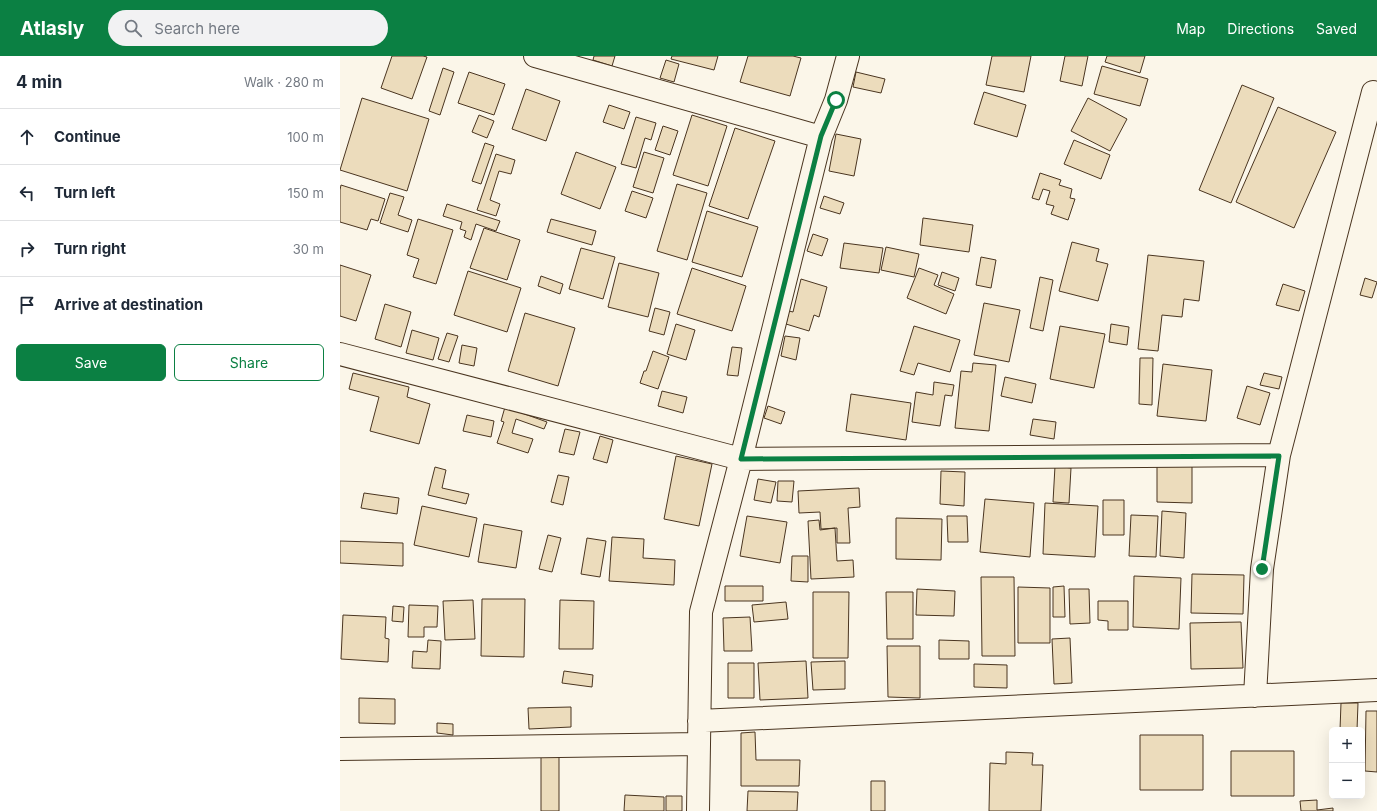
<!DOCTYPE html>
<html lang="en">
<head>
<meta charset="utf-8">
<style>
  body { margin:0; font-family:Inter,sans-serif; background:#f2f2f3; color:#1f2937 }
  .controls { position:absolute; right:12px; bottom:12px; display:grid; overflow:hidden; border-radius:6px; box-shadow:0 4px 16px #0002 }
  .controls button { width:36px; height:36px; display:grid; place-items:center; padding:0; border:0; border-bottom:1px solid #e0e1e3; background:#fff; color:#1f2937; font:20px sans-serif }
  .stop { position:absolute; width:12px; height:12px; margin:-9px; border:3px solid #0b8043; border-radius:50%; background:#fff }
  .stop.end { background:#0b8043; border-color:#fff; box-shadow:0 1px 4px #0008 }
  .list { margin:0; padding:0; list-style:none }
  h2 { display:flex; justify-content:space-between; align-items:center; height:52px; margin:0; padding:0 16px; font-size:17px }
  h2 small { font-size:13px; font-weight:400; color:#747a83 }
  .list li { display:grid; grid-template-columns:26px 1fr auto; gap:12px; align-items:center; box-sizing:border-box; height:56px; padding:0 16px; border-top:1px solid #e0e1e3 }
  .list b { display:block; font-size:15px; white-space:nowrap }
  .list em { font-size:13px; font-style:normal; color:#747a83 }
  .actions { display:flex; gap:8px; padding:12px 16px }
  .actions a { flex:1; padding:9px 0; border:1px solid #0b8043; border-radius:6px; text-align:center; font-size:14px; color:#0b8043 }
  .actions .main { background:#0b8043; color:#fff }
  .icon { flex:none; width:22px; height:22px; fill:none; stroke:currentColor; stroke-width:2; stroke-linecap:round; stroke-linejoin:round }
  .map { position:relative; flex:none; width:1037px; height:755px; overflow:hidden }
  header { display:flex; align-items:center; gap:24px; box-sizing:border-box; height:56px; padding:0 20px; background:#0b8043; color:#fff }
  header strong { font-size:19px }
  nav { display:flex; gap:22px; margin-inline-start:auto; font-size:14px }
  .search { width:280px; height:36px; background:#f2f2f3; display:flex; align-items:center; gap:10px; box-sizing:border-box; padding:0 14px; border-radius:22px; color:#747a83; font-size:15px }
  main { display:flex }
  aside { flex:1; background:#fff }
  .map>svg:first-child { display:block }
  .building { fill:#ecdcbc; stroke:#4a3520 }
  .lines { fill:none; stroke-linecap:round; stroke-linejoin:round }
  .street-casing { stroke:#4a3520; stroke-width:24 }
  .street { stroke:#fbf6e9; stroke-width:22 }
  .route { stroke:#0b8043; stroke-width:5 }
</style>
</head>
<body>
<header>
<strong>Atlasly</strong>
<div class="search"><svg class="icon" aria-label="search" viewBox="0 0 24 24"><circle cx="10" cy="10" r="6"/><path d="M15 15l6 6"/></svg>Search here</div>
<nav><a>Map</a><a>Directions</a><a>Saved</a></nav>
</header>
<main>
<aside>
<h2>4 min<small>Walk · 280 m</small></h2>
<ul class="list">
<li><svg class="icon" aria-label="ahead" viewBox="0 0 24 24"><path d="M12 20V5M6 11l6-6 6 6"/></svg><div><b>Continue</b></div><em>100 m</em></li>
<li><svg class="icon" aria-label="left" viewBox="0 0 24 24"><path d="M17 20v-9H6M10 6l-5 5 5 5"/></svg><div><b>Turn left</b></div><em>150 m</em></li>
<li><svg class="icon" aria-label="right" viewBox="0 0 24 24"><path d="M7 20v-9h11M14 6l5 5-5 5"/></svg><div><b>Turn right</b></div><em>30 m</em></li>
<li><svg class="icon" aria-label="arrive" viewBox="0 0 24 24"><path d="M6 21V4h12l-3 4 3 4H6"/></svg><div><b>Arrive at destination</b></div></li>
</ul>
<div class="actions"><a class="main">Save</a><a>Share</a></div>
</aside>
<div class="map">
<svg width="1037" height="755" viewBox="0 0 1037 755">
  <rect width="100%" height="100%" fill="#fbf6e9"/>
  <path class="building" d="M 52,0 L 83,0 L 87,1 L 72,43 L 41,32 Z
    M 254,0 L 275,0 L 272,10 L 253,4 Z
    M 332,0 L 378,0 L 374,14 L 331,3 Z
    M 408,0 L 453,0 L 461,2 L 450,40 L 400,26 Z
    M 652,0 L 691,0 L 684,36 L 646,29 Z
    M 725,0 L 748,0 L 742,30 L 720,25 Z
    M 767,0 L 805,0 L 800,17 L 765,6 Z
    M 326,4 L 339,8 L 334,26 L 320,22 Z
    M 762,10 L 808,23 L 800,50 L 754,38 Z
    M 103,12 L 114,16 L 100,59 L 89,55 Z
    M 129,16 L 165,28 L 154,59 L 118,47 Z
    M 516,16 L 545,23 L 541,37 L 513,31 Z
    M 902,29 L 934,42 L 891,147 L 859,134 Z
    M 186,33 L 220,45 L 206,85 L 172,73 Z
    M 644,36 L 686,49 L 677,81 L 634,68 Z
    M 22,42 L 89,63 L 67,135 L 0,114 Z
    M 748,42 L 787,63 L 770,95 L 731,75 Z
    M 269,49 L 290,56 L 284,73 L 263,66 Z
    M 938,51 L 996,76 L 954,172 L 896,146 Z
    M 139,59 L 154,65 L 147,82 L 132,76 Z
    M 352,59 L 387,70 L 368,130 L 333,119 Z
    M 296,61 L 316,67 L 311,84 L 305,82 L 296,112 L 281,108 Z
    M 323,70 L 338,75 L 330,99 L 315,94 Z
    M 395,72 L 435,85 L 408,163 L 369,150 Z
    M 496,78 L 521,83 L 514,120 L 489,115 Z
    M 734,84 L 770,99 L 761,123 L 724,108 Z
    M 145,87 L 154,90 L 141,128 L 132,125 Z
    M 236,96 L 276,111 L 260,153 L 221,138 Z
    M 304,96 L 324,102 L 313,137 L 293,131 Z
    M 156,98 L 175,104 L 171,118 L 159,115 L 150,144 L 160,148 L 156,160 L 137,154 Z
    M 700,117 L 721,124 L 719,129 L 732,133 L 730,142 L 735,143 L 728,164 L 711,158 L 714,150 L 706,148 L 710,135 L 703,133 L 699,144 L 692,142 Z
    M 337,128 L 367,137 L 347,204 L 317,195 Z
    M 1,129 L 45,143 L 38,165 L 31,163 L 27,174 L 0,166 L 0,134 Z
    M 292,135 L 313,142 L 306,162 L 285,155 Z
    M 50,137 L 64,141 L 58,159 L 72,164 L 68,176 L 40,167 Z
    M 484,140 L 504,147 L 500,158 L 480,152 Z
    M 107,148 L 160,165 L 156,175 L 136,168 L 131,184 L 124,181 L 126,175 L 120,173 L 122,166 L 103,160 Z
    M 367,155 L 418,171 L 402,221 L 352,206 Z
    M 583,162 L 633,169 L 629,196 L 580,189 Z
    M 78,163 L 113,174 L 96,228 L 73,221 L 79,203 L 67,199 Z
    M 211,163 L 256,175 L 252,189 L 207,176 Z
    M 144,172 L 180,184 L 167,224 L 130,212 Z
    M 473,178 L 488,183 L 482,200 L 467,195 Z
    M 732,186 L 759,193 L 756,205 L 768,208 L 758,245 L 719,235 Z
    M 504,187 L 543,192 L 539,217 L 500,212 Z
    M 546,191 L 579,198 L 574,221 L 541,214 Z
    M 241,192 L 275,201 L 263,243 L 229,233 Z
    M 808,199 L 864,205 L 859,245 L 844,243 L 842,261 L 822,259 L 818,295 L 798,293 Z
    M 641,201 L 656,204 L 651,232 L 636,229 Z
    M 279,207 L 319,217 L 308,261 L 268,251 Z
    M 0,209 L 31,219 L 16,265 L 0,260 Z
    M 352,212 L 406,230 L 392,275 L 337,258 Z
    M 579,212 L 598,219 L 594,229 L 614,238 L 606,258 L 567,242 Z
    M 128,215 L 181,232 L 167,276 L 114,259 Z
    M 602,216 L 619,222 L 615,235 L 598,229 Z
    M 201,220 L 223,228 L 220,238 L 198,230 Z
    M 700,221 L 713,224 L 703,275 L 690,272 Z
    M 1025,222 L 1037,226 L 1032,242 L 1020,239 Z
    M 461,223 L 487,231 L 479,261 L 474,259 L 469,275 L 446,268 L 449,255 L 453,256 Z
    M 943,228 L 965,235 L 959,255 L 936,249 Z
    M 644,247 L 680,254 L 669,306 L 634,299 Z
    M 45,248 L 71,256 L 61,291 L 35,283 Z
    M 315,252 L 330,256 L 324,279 L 309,275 Z
    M 185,257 L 235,272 L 218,330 L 168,315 Z
    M 336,268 L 355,274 L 346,304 L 327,298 Z
    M 771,268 L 789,271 L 787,289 L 769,286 Z
    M 574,270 L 620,284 L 610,316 L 578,307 L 574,319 L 560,315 Z
    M 720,270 L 765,278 L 754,332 L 710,323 Z
    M 72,274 L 99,282 L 93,304 L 66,297 Z
    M 107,277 L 118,280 L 109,306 L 98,303 Z
    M 445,280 L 460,282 L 456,304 L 441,300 Z
    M 122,289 L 137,292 L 134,310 L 119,307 Z
    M 392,291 L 402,292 L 398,320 L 387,319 Z
    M 313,295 L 329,301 L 318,333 L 300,327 L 304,315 L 306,315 Z
    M 800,302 L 813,302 L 812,349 L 799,348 Z
    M 633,307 L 656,309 L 649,375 L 615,372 L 621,315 L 632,316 Z
    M 823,308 L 872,314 L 866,365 L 817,360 Z
    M 13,317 L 69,331 L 67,341 L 90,348 L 79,388 L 30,375 L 39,341 L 9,333 Z
    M 924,317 L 942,321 L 939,333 L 920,329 Z
    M 665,321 L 696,328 L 692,347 L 661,340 Z
    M 594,326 L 614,329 L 612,340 L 605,339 L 600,370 L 572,366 L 576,336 L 593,339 Z
    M 907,330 L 930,337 L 920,369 L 897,362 Z
    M 322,335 L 347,341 L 343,357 L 318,350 Z
    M 511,338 L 571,347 L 566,384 L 506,375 Z
    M 428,350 L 445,356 L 441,368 L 424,362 Z
    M 165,351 L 207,366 L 204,373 L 176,363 L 172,377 L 193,383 L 188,397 L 157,387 L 164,366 L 161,365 Z
    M 127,359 L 154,365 L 151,381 L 123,375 Z
    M 693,363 L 716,366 L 714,383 L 690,379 Z
    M 225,373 L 240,376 L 234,399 L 219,396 Z
    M 260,380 L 273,384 L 267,407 L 253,403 Z
    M 336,400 L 372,408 L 359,470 L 324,463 Z
    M 817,407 L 852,407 L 852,447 L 817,446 Z
    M 715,410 L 731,412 L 729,447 L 713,446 Z
    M 95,411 L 106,414 L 102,432 L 129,438 L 126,448 L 88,439 Z
    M 601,415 L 625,416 L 624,450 L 600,448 Z
    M 218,419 L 229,421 L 223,449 L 211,446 Z
    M 418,423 L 436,426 L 431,447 L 414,444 Z
    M 438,425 L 454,425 L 452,446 L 437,445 Z
    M 519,432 L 520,451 L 508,452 L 510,487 L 497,487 L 497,472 L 481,473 L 480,456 L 459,457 L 458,435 Z
    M 24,437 L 59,442 L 57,458 L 21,452 Z
    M 645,443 L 694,447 L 690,501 L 640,496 Z
    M 763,444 L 784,444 L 784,479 L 763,479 Z
    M 705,447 L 758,450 L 755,501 L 703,498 Z
    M 82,450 L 137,462 L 129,501 L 74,489 Z
    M 822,455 L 846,457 L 844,502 L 820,500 Z
    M 791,459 L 818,460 L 816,501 L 789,500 Z
    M 407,460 L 447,466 L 440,507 L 400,500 Z
    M 607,460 L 627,460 L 628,486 L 608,486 Z
    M 556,462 L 602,463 L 601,504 L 556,503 Z
    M 479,464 L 480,474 L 495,472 L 497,505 L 513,504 L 514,521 L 471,523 L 468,465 Z
    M 144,468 L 182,475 L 176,512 L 138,506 Z
    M 208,479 L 221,482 L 212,516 L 199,513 Z
    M 272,481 L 304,483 L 303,502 L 335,504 L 334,529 L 269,525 Z
    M 247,482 L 266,485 L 260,521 L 241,518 Z
    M 0,485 L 63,487 L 63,510 L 0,507 Z
    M 452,500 L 468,500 L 468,526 L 451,525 Z
    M 852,518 L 904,519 L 903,558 L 851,557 Z
    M 794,520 L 841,522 L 839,573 L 793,571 Z
    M 641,521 L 674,521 L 675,600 L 642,600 Z
    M 385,530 L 423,530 L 423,545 L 385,545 Z
    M 724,530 L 725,561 L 713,561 L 713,531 Z
    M 678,531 L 710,532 L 710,587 L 678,587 Z
    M 577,533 L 615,535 L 614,560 L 576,559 Z
    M 729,533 L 749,533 L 750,567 L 730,568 Z
    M 473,536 L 509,536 L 508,602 L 473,602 Z
    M 546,536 L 573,536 L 573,583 L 547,583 Z
    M 142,543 L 185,543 L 184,601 L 141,600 Z
    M 133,544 L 135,583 L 105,584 L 103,545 Z
    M 220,544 L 254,545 L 253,593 L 219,593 Z
    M 758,545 L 788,545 L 788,574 L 768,574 L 768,565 L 758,564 Z
    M 446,546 L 448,563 L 414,566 L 412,549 Z
    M 69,549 L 98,550 L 97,571 L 84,571 L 84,581 L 68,581 Z
    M 53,550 L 64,551 L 63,566 L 52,565 Z
    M 3,559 L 46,561 L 45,582 L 49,583 L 48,606 L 1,603 Z
    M 410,561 L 412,595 L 384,595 L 383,562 Z
    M 901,566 L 903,612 L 851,613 L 850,567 Z
    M 730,582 L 732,627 L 714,628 L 712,583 Z
    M 88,584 L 101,585 L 100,613 L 72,612 L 73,595 L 87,596 Z
    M 599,584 L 629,585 L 629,603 L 599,603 Z
    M 547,590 L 580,590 L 580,642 L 548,641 Z
    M 466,605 L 468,642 L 420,644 L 418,607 Z
    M 505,605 L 505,633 L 473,634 L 471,606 Z
    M 388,607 L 414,607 L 414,642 L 388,642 Z
    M 634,608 L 667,609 L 667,632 L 634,631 Z
    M 224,615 L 253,619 L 252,631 L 222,627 Z
    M 19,642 L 55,643 L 55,668 L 19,667 Z
    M 1001,647 L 1018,647 L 1017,674 L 1000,674 Z
    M 231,651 L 231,671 L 189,673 L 188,652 Z
    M 1026,655 L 1037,655 L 1037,716 L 1025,715 Z
    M 97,667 L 113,668 L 113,679 L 97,677 Z
    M 415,676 L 416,704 L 460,704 L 459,730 L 401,730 L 401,677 Z
    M 800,679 L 863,679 L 863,734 L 800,734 Z
    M 891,695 L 954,695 L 954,740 L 891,740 Z
    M 666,696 L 693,697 L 692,709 L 703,709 L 701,755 L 649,755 L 650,707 L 666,708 Z
    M 201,699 L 219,699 L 219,755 L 201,755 Z
    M 531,725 L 545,725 L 545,755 L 531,755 Z
    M 408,735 L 458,736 L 457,755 L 407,755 Z
    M 285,739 L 324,741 L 324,755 L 284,755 Z
    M 326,740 L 342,740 L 342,755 L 326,755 Z
    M 977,744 L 977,754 L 993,752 L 993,755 L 961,755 L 960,745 Z"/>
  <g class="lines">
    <g class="street-casing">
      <path id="street" d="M 195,0 L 481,81
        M 0,298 L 401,403 L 939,399
        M 915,640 L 922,513 L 939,399 L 1033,36 L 1037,37
        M 359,665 L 1037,634
        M 0,693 L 359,688
        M 358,755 L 361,556 L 401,403 L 481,81 L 496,44 L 508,0"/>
    </g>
    <use href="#street" class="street"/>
  </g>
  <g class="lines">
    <path class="route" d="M 496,44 L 481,80 L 401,403 L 939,400 L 922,513"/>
  </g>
</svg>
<div class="controls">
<button>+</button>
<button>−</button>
</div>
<div class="stop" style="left:496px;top:44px"></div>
<div class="stop end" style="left:922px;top:513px"></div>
</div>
</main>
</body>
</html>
